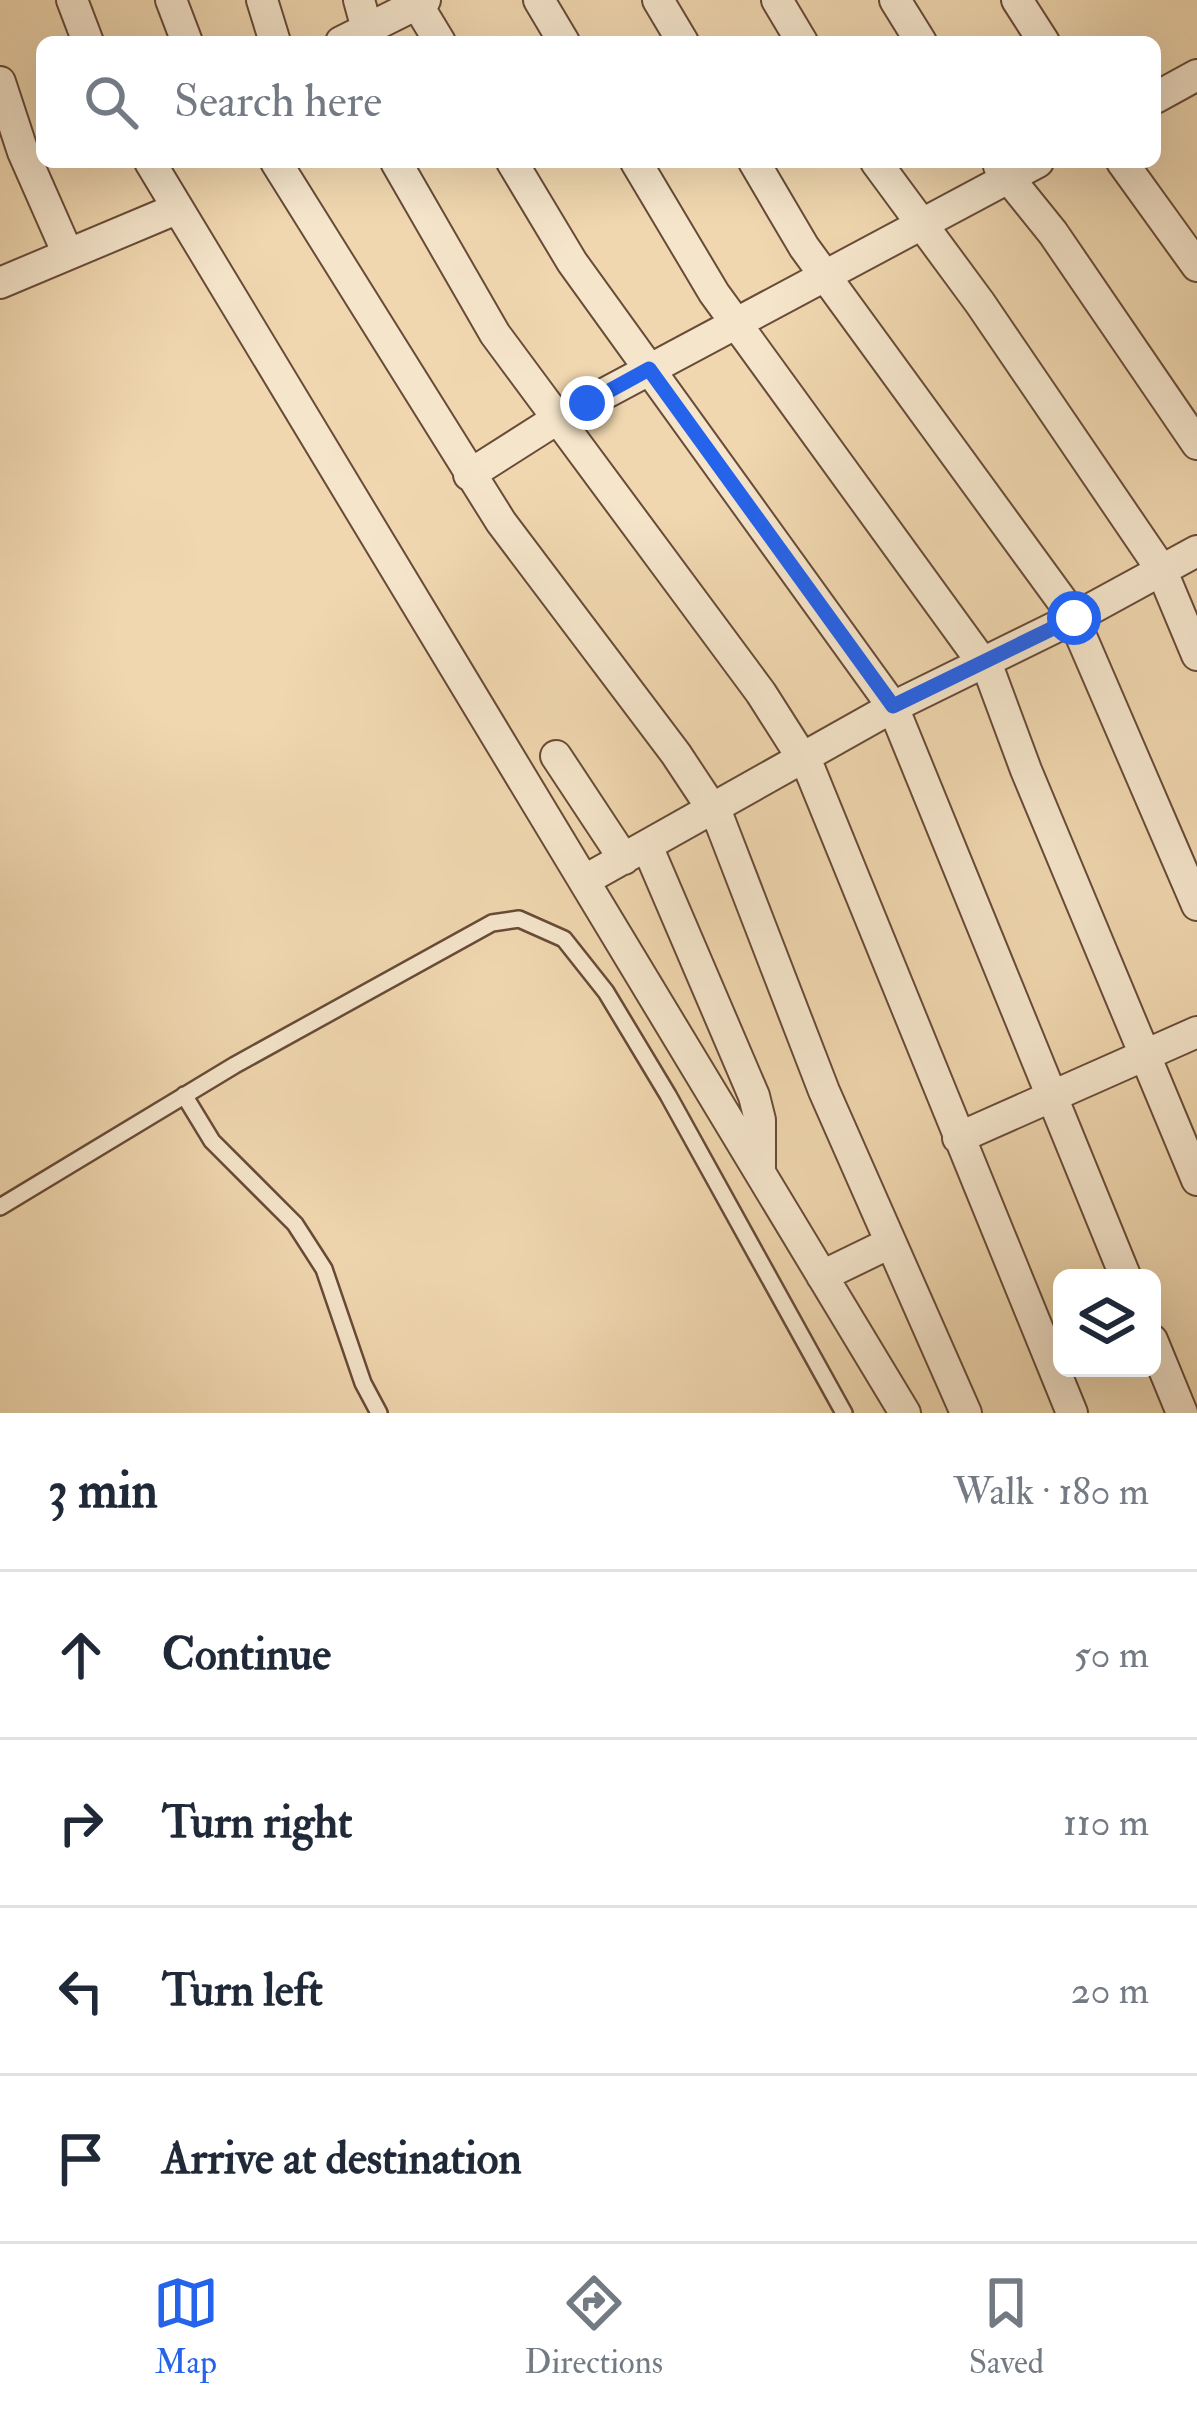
<!DOCTYPE html>
<html lang="en">
<head>
<meta charset="utf-8">
<style>
  body { margin:0; font-family:"IM FELL Double Pica",serif; background:#f2f2f3; color:#1f2937 }
  .controls { position:absolute; right:36px; bottom:36px; display:grid; overflow:hidden; border-radius:18px; box-shadow:0 12px 48px #0002 }
  .controls button { width:108px; height:108px; display:grid; place-items:center; padding:0; border:0; border-bottom:3px solid #e0e1e3; background:#fff; color:#1f2937; font:60px sans-serif }
  .stop { position:absolute; width:36px; height:36px; margin:-27px; border:9px solid #2563eb; border-radius:50%; background:#fff }
  .stop.end { background:#2563eb; border-color:#fff; box-shadow:0 3px 12px #0008 }
  .list { margin:0; padding:0; list-style:none }
  h2 { display:flex; justify-content:space-between; align-items:center; height:156px; margin:0; padding:0 48px; font-size:51px }
  h2 small { font-size:39px; font-weight:400; color:#747a83 }
  .list li { display:grid; grid-template-columns:78px 1fr auto; gap:36px; align-items:center; box-sizing:border-box; height:168px; padding:0 48px; border-top:3px solid #e0e1e3 }
  .list b { display:block; font-size:45px; white-space:nowrap }
  .list em { font-size:39px; font-style:normal; color:#747a83 }
  .icon { flex:none; width:66px; height:66px; fill:none; stroke:currentColor; stroke-width:2; stroke-linecap:round; stroke-linejoin:round }
  .map { position:relative; flex:none; width:1197px; height:1413px; overflow:hidden }
  .search { position:absolute; background:#fff; box-shadow:0 12px 48px #0002; left:36px; right:36px; top:36px; height:132px; display:flex; align-items:center; gap:30px; box-sizing:border-box; padding:0 42px; border-radius:18px; color:#747a83; font-size:45px }
  .sheet { height:828px; background:#fff }
  nav { display:flex; justify-content:space-around; align-items:center; box-sizing:border-box; height:168px; border-top:3px solid #e0e1e3; background:#fff; font-size:33px; color:#747a83 }
  nav a { display:grid; justify-items:center; gap:6px }
  nav .on { color:#2563eb }
  .map>svg:first-child { display:block }
  .lines { fill:none; stroke-linecap:round; stroke-linejoin:round }
  .lane-casing { stroke:#684b38; stroke-width:20 }
  .street-casing { stroke:#684b38; stroke-width:34 }
  .lane { stroke:#f5e5cb; stroke-width:15 }
  .street { stroke:#f5e5cb; stroke-width:30 }
  .route { stroke:#2563eb; stroke-width:15 }
</style>
</head>
<body>
<div class="map">
<svg width="1197" height="1413" viewBox="0 0 1197 1413">
  <rect width="100%" height="100%" fill="#f0d7af"/>
  <filter id="stains"><feTurbulence type="fractalNoise" baseFrequency=".00167" numOctaves="4"/><feColorMatrix values="0 0 0 0 .2 0 0 0 0 .09 0 0 0 0 .02 0 0 0 .5 -.17"/></filter>
  <radialGradient id="worn" r=".72"><stop offset=".6" stop-color="#630" stop-opacity="0"/><stop offset="1" stop-color="#630" stop-opacity=".3"/></radialGradient>
  <g class="lines">
    <g class="lane-casing">
      <path id="lane" d="M 184,1095 L 212,1141 L 295,1224 L 324,1269 L 363,1383 L 379,1413
        M 0,1207 L 235,1065 L 492,923 L 519,919 L 564,939 L 606,992 L 668,1095 L 844,1413"/>
    </g>
    <g class="street-casing">
      <path id="street" d="M 72,0 L 88,42
        M 171,0 L 187,42
        M 262,0 L 275,42
        M 359,0 L 367,29
        M 539,0 L 564,42
        M 658,0 L 683,42
        M 777,0 L 802,42
        M 895,0 L 921,42
        M 1017,0 L 1044,42
        M 417,4 L 440,42
        M 341,42 L 425,0
        M 0,82 L 23,152 L 68,254
        M 1155,98 L 1197,75
        M 150,162 L 905,1413
        M 276,162 L 501,522 L 676,754 L 719,819 L 824,1091 L 966,1413
        M 396,162 L 495,334 L 761,693 L 810,770 L 1072,1413
        M 512,162 L 572,262 L 893,707 L 1126,1278
        M 636,162 L 714,293 L 990,673 L 1026,770 L 1197,1180
        M 754,162 L 804,247 L 1071,613 L 1197,905
        M 876,162 L 980,303 L 1161,569 L 1197,655
        M 1122,162 L 1197,266
        M 999,166 L 1053,233 L 1197,444
        M 0,283 L 176,209
        M 469,475 L 557,419 L 1038,162
        M 556,756 L 624,859
        M 647,846 L 754,1096 L 760,1120 L 760,1172
        M 585,880 L 893,707 L 1074,618 L 1197,551
        M 958,1138 L 1197,1032
        M 822,1276 L 890,1243
        M 1152,1340 L 1182,1413"/>
    </g>
    <use href="#lane" class="lane"/>
    <use href="#street" class="street"/>
  </g>
  <g class="lines">
    <path class="route" d="M 587,403 L 649,369 L 893,706 L 1074,618"/>
  </g>
  <rect width="100%" height="100%" filter="url(#stains)"/>
  <rect width="100%" height="100%" fill="url(#worn)"/>
</svg>
<div class="controls">
<button><svg class="icon" aria-label="layers" viewBox="0 0 24 24"><path d="M12 4l9 5-9 5-9-5zM3 14l9 5 9-5"/></svg></button>
</div>
<div class="stop" style="left:1074px;top:618px"></div>
<div class="stop end" style="left:587px;top:403px"></div>
<div class="search"><svg class="icon" aria-label="search" viewBox="0 0 24 24"><circle cx="10" cy="10" r="6"/><path d="M15 15l6 6"/></svg>Search here</div>
</div>
<section class="sheet">
<h2>3 min<small>Walk · 180 m</small></h2>
<ul class="list">
<li><svg class="icon" aria-label="ahead" viewBox="0 0 24 24"><path d="M12 20V5M6 11l6-6 6 6"/></svg><div><b>Continue</b></div><em>50 m</em></li>
<li><svg class="icon" aria-label="right" viewBox="0 0 24 24"><path d="M7 20v-9h11M14 6l5 5-5 5"/></svg><div><b>Turn right</b></div><em>110 m</em></li>
<li><svg class="icon" aria-label="left" viewBox="0 0 24 24"><path d="M17 20v-9H6M10 6l-5 5 5 5"/></svg><div><b>Turn left</b></div><em>20 m</em></li>
<li><svg class="icon" aria-label="arrive" viewBox="0 0 24 24"><path d="M6 21V4h12l-3 4 3 4H6"/></svg><div><b>Arrive at destination</b></div></li>
</ul>
</section>
<nav>
<a class="on"><svg class="icon" aria-label="map" viewBox="0 0 24 24"><path d="M3 6l6-2 6 2 6-2v14l-6 2-6-2-6 2zM9 4v14M15 6v14"/></svg>Map</a>
<a><svg class="icon" aria-label="directions" viewBox="0 0 24 24"><path d="M12 3l9 9-9 9-9-9zM9 14v-3h6M13 9l2 2-2 2"/></svg>Directions</a>
<a><svg class="icon" aria-label="saved" viewBox="0 0 24 24"><path d="M7 4h10v16l-5-4-5 4z"/></svg>Saved</a>
</nav>
</body>
</html>
